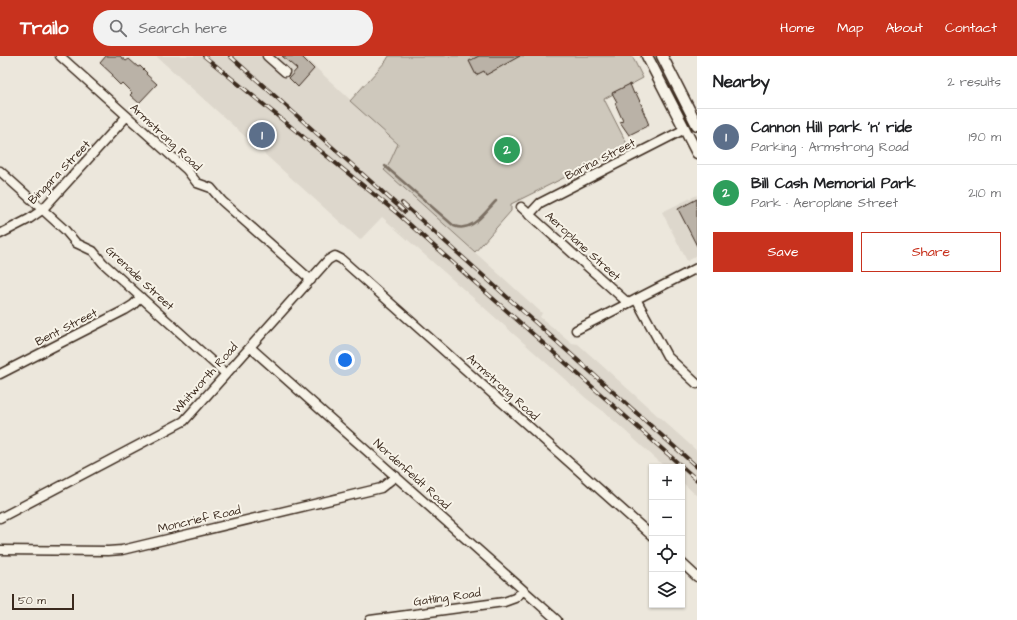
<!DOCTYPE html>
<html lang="en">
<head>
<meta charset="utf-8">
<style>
  body { margin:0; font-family:"Architects Daughter",sans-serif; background:#f2f2f2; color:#202124 }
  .controls { position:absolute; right:12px; bottom:12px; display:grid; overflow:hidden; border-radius:0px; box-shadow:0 1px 3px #0004 }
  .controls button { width:36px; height:36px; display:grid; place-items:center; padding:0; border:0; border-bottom:1px solid #e0e0e0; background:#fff; color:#202124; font:20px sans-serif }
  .scale { position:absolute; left:12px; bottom:10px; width:62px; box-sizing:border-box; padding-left:4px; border:2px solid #3b2a1e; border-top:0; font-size:11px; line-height:14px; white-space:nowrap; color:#3b2a1e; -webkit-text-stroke:3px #f7f3e8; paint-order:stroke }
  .you { position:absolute; left:345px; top:304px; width:14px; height:14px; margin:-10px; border:3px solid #fff; border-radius:50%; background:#1a73e8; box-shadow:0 0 0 6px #1a73e833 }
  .badge { display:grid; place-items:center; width:26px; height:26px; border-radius:50%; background:#c8321e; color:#fff; font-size:13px; font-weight:700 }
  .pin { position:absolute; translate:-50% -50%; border:2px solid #fff; box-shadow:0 1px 4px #0006 }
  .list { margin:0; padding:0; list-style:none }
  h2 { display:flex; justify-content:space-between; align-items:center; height:52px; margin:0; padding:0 16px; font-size:17px }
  h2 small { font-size:13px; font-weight:400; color:#757577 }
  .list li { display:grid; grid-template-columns:26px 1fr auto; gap:12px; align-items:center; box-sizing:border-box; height:56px; padding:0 16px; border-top:1px solid #e0e0e0 }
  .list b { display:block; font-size:15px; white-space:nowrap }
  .list p { margin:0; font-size:13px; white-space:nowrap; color:#757577 }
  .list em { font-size:13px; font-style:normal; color:#757577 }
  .actions { display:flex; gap:8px; padding:12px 16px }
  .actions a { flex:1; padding:9px 0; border:1px solid #c8321e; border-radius:0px; text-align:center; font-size:14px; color:#c8321e }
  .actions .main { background:#c8321e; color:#fff }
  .icon { flex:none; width:22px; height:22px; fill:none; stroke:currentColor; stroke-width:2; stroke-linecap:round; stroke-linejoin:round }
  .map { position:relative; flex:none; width:697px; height:564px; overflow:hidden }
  header { display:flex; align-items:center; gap:24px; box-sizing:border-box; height:56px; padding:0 20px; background:#c8321e; color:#fff }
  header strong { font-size:19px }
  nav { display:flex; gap:22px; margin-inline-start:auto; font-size:14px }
  .search { width:280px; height:36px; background:#f2f2f2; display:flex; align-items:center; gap:10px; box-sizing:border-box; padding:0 14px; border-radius:22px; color:#757577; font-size:15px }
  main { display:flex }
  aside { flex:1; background:#fff }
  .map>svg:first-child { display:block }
  .built { fill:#ddd7cc }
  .green { fill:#cec8bc; stroke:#84796d }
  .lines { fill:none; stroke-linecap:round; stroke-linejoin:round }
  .stream { stroke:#7c7064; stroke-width:2.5 }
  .building { fill:#bab2a7; stroke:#3b2a1e }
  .minor-casing { stroke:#3b2a1e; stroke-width:11 }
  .major-casing { stroke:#3b2a1e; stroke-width:13 }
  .minor { stroke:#f7f3e8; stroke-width:8 }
  .major { stroke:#f7f3e8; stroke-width:10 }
  .rail-casing { stroke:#3b2a1e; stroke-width:4 }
  .rail { stroke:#f7f3e8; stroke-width:2.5; stroke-dasharray:8; stroke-linecap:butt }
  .labels { text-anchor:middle; stroke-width:4; stroke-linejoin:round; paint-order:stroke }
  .street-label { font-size:12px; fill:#3b2a1e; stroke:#f7f3e8 }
</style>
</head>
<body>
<header>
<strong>Trailo</strong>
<div class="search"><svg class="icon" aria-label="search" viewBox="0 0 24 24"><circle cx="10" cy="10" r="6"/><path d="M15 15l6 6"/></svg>Search here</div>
<nav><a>Home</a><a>Map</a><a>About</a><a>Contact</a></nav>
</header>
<main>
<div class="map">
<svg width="697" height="564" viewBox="0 0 697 564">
  <rect width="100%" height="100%" fill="#ece7dc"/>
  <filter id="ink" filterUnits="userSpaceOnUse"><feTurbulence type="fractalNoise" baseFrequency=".025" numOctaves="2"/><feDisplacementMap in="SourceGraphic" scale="8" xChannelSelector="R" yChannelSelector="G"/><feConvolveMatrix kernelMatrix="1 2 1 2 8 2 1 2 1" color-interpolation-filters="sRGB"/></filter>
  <g filter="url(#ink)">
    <path class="built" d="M 156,0 L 303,0 L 398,88 L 388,110 L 385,115 L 542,257 L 540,261 L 572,287 L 578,288 L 697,395 L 697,440 L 682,426 L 682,411 L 665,411 L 603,355 L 587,343 L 382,161 L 360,184 Z
      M 697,139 L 697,200 L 687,205 L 662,156 Z"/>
    <path class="green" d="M 389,0 L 632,0 L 643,22 L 604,43 L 628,90 L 511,148 L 511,155 L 475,196 L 384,114 L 388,110 L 398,88 L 350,45 L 386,5 Z"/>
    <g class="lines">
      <path class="stream" d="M 385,110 L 454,170 C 472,177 484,157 496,145"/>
    </g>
    <path class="building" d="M 106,0 L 120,0 L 126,5 L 129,3 L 138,11 L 140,10 L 147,17 L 146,18 L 157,28 L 139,47 L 130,39 L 132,37 L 122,27 L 120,29 L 112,21 L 113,19 L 100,7 Z
      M 282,0 L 301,0 L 314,13 L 298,31 L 289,22 L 297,13 Z
      M 479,0 L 520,0 L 486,19 L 484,15 L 476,19 L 469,5 Z
      M 630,28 L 634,38 L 636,37 L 643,52 L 642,52 L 649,69 L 629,79 L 620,66 L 623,65 L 615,47 L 617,46 L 612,37 Z
      M 697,143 L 697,190 L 678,153 Z"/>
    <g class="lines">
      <g class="minor-casing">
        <path id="minor" d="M 60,0 L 187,114 L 197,127 L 211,132 L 222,145 L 311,224
          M 267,0 L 285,16
          M 0,115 L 65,174 L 76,187 L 93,195 L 103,207 L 226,318
          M 521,151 L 628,247
          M 529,159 L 540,147 L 685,73
          M 0,178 L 29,163 L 42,154 L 127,60
          M 636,243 L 667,300 L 697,328
          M 576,274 L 697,212
          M 250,291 L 557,564
          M 0,318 L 125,254 L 133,249 L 141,241
          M 0,462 L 184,365 L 328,204 L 335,200 L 341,203 L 652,480
          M 0,494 L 108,495 L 122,494 L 381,432 L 396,420
          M 682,507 L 697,521
          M 370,564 L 504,546 L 515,542 L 523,535"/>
      </g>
      <g class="major-casing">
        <path id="major" d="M 647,0 L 697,97
          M 662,0 L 697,69"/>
      </g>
      <use href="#minor" class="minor"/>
      <use href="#major" class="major"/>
      <g class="rail-casing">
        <path id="rail" d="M 204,0 L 398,158 L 697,424
          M 230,0 L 405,156
          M 402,147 L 697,411"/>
      </g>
      <use href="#rail" class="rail"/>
    </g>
  </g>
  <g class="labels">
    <g class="street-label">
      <text transform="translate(166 81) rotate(43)" y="4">Armstrong Road</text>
      <text transform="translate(600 103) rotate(-27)" y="4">Barina Street</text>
      <text transform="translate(59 116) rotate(-46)" y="4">Bingara Street</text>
      <text transform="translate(583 190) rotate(42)" y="4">Aeroplane Street</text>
      <text transform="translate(140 222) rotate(43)" y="4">Grenade Street</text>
      <text transform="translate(66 271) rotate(-27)" y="4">Bent Street</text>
      <text transform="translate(205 322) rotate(-48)" y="4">Whitworth Road</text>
      <text transform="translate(503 331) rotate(42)" y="4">Armstrong Road</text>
      <text transform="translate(412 418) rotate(42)" y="4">Nordenfeldt Road</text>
      <text transform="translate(199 463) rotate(-13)" y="4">Moncrief Road</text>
      <text transform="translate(447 541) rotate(-8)" y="4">Gatling Road</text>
    </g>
  </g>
</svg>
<div class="controls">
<button>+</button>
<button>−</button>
<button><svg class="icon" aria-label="locate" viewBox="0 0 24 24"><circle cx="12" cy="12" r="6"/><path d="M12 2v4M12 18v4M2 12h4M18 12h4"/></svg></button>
<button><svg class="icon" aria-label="layers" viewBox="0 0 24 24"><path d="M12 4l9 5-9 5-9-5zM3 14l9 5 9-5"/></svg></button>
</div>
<div class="scale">50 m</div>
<div class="you"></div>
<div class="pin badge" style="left:262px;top:79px;background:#5c6f8a">1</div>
<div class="pin badge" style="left:507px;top:94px;background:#2e9e5b">2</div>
</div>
<aside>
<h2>Nearby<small>2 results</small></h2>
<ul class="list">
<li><span class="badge" style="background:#5c6f8a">1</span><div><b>Cannon Hill park 'n' ride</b><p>Parking · Armstrong Road</p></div><em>190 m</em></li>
<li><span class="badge" style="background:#2e9e5b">2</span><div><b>Bill Cash Memorial Park</b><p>Park · Aeroplane Street</p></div><em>210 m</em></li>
</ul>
<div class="actions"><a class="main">Save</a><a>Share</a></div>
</aside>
</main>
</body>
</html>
